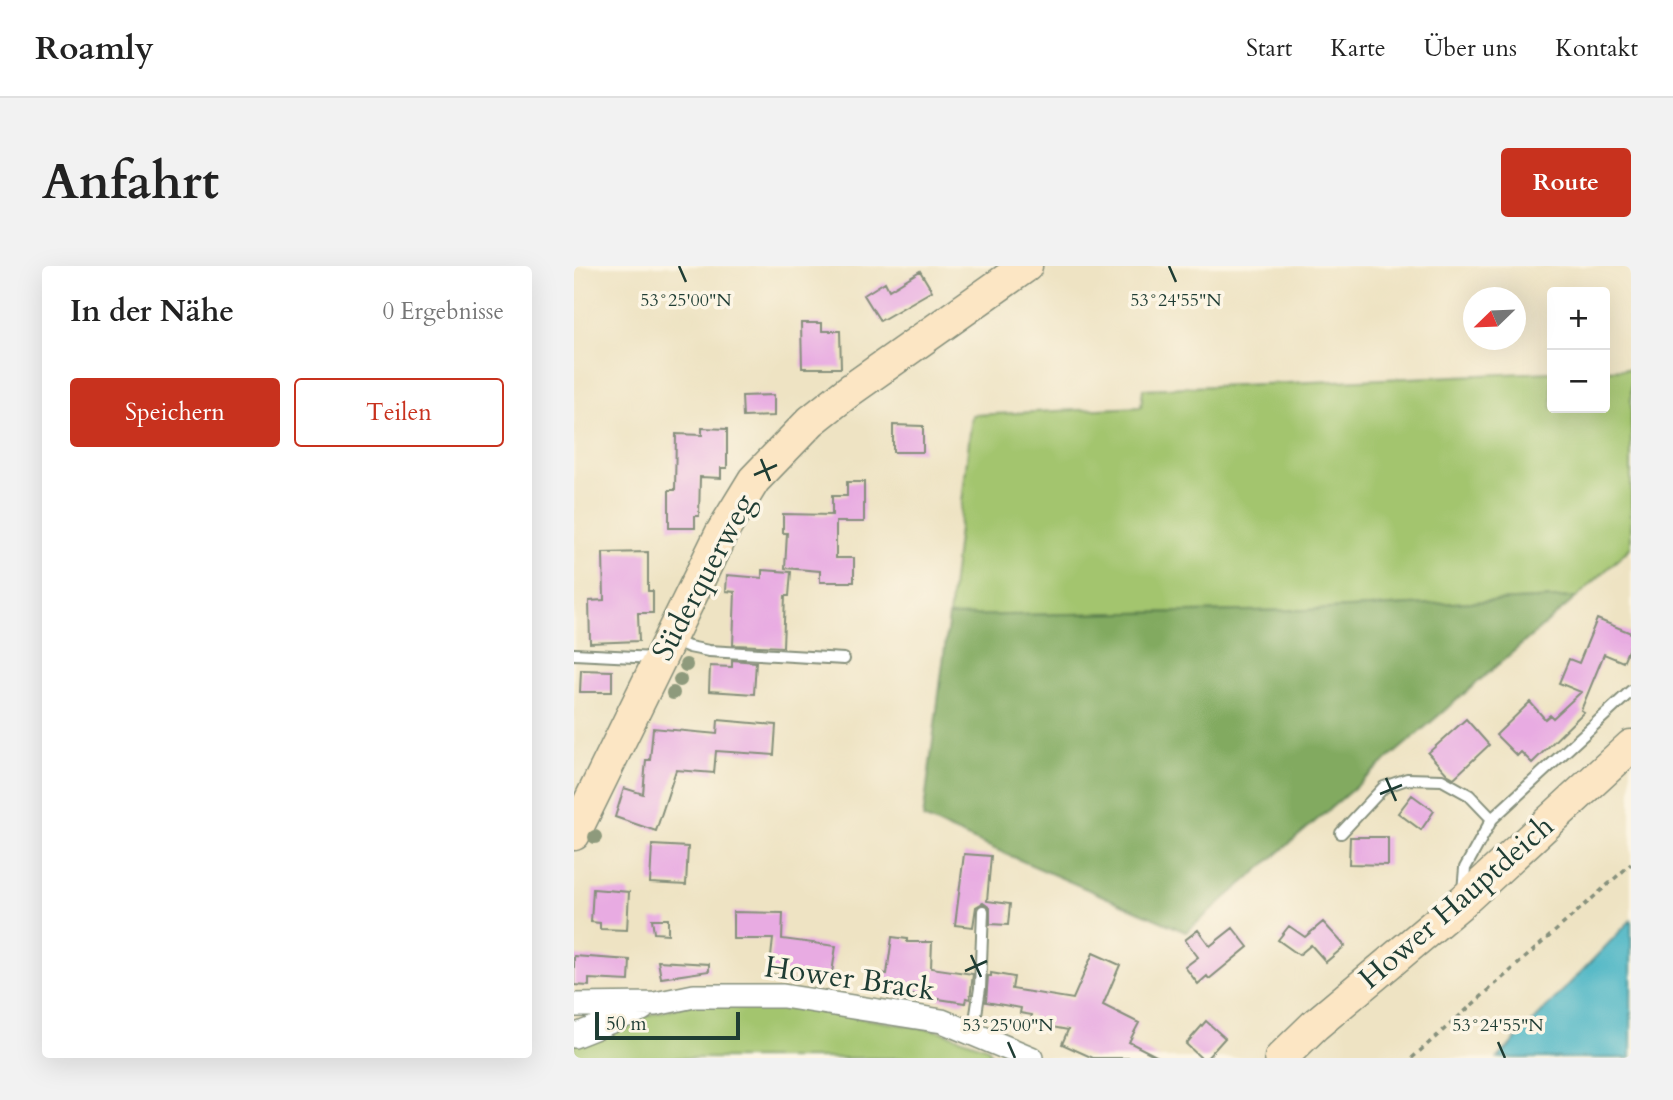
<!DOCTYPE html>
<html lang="de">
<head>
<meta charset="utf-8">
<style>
  body { margin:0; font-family:Cardo,serif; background:#f2f2f2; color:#222 }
  .controls { position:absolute; right:21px; top:21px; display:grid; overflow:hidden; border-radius:7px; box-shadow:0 7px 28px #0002 }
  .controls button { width:63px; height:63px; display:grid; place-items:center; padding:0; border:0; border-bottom:2px solid #e0e0e0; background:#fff; color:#222; font:35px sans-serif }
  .compass { position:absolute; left:889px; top:21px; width:63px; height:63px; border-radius:50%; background:#fff; box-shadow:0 7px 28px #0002; rotate:247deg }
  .scale { position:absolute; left:21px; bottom:18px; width:145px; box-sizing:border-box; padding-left:7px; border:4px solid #1f3d34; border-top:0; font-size:19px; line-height:24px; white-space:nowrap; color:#1f3d34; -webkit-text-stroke:5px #fcf5e5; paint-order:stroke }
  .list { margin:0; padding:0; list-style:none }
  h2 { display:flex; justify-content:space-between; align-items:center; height:91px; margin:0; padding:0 28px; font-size:30px }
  h2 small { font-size:23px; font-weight:400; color:#767676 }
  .actions { display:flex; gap:14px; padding:21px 28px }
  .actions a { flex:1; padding:16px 0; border:2px solid #c8321e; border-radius:7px; text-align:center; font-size:24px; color:#c8321e }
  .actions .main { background:#c8321e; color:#fff }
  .map { position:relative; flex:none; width:1057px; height:792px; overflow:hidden; border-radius:7px }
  header { display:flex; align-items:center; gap:42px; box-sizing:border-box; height:98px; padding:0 35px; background:#fff; border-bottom:2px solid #e0e0e0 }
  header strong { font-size:33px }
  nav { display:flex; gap:38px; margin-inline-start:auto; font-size:24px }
  .intro { display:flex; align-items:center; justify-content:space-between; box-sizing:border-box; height:168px; padding:0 42px }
  h1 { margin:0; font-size:49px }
  .button { padding:18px 32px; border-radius:7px; background:#c8321e; color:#fff; font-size:24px; font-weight:700 }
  main { display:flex; gap:42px; padding:0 42px }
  aside { flex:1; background:#fff; border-radius:7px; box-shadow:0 7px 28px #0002 }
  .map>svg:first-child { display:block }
  .green { fill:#a3c56e; stroke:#618151; stroke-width:2 }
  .forest { fill:#82aa61; stroke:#50744a; stroke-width:2 }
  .water { fill:#47b4c4; stroke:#33787c; stroke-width:2 }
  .building { fill:#e8abe2 }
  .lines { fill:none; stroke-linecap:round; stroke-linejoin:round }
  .lane-casing { stroke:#86907c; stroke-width:14 }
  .street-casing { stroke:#86907c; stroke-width:26 }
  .secondary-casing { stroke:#86907c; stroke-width:35 }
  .path { stroke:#86907c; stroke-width:3.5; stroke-dasharray:5 5; stroke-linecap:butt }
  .lane { stroke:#fff; stroke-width:10 }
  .street { stroke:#fff; stroke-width:23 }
  .secondary { stroke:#fce6c4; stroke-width:32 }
  .tree { fill:#8e9a7c }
  .ticks { fill:none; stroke:#1f3d34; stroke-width:2.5 }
  .labels { text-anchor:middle; stroke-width:7; stroke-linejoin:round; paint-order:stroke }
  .street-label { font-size:30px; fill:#1f3d34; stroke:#fcf5e5 }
  .ticks-label { font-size:18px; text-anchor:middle; fill:#1f3d34; stroke:#fcf5e5; stroke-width:7; stroke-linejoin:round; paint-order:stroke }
</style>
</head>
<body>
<header>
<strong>Roamly</strong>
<nav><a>Start</a><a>Karte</a><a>Über uns</a><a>Kontakt</a></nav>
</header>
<div class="intro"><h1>Anfahrt</h1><a class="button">Route</a></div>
<main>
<aside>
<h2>In der Nähe<small>0 Ergebnisse</small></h2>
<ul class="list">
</ul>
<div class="actions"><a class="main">Speichern</a><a>Teilen</a></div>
</aside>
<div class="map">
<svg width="1057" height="792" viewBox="0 0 1057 792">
  <rect width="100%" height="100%" fill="#fcf5e5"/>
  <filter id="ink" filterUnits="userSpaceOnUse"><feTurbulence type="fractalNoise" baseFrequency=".0143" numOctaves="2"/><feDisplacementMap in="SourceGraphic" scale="14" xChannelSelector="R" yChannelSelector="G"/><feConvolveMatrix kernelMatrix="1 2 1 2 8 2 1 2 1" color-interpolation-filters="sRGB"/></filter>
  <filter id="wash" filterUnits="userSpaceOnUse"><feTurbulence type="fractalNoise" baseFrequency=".00686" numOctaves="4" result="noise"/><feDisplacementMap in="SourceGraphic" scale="28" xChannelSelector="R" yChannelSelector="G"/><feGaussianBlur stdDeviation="1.57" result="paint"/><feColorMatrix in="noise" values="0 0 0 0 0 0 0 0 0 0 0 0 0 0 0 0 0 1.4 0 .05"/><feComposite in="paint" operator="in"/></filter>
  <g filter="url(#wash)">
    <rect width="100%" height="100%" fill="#eee3c3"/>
    <path class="green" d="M 1057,103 L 1057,281 L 1003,331 L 733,344 L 375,350 L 398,149 L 567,141 L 569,123 L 978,106 L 978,142 L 1031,142 L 1031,104 Z
      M 121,737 L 207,739 L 366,765 L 414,782 L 418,792 L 0,792 L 0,777 L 78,748 Z"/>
    <path class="forest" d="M 1003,331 L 612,666 L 349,552 L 375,350 L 733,344 Z"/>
    <path class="water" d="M 1057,654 L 1057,792 L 924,792 Z"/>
    <g id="blocks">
      <path class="building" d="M 346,5 L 358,25 L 306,55 L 290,29 L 311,16 L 315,24 Z
        M 227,57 L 248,57 L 248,65 L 266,65 L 267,102 L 228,102 Z
        M 200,129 L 200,150 L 169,151 L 168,130 Z
        M 319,159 L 349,160 L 349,186 L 319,186 Z
        M 128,162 L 153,163 L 153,202 L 147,202 L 147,212 L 126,211 L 125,250 L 121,250 L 121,262 L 95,262 L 95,224 L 101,224 L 102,168 L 128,169 Z
        M 273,216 L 290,216 L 290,256 L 262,256 L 262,292 L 280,292 L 280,316 L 246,316 L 246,305 L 211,302 L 213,267 L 209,267 L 209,248 L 258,249 L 258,230 L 273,230 Z
        M 74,286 L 74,325 L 79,325 L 79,347 L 64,347 L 65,375 L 16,377 L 15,335 L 30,334 L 29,287 Z
        M 188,304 L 217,306 L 215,330 L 211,330 L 209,381 L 159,379 L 161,326 L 152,325 L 153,309 L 188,312 Z
        M 1023,353 L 1057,367 L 1057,377 L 1049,396 L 1030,388 L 1007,444 L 1010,446 L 958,497 L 947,486 L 943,490 L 922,469 L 956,436 L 971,453 L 976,449 L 979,452 L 1007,426 L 985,417 L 995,393 L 1005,397 Z
        M 158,394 L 182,396 L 180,428 L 135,425 L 136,400 L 158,401 Z
        M 7,404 L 38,405 L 38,426 L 6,426 Z
        M 892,453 L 915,479 L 880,512 L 873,508 L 854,487 Z
        M 144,454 L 202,459 L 200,489 L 142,485 L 140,507 L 102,504 L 82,565 L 41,551 L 50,522 L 69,528 L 72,494 L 76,494 L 79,462 L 143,468 Z
        M 838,529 L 860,545 L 847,564 L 824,547 Z
        M 776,571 L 814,571 L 814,599 L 775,598 Z
        M 78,579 L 114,581 L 112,619 L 76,617 Z
        M 390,588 L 417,590 L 413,635 L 436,638 L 434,659 L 416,658 L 416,642 L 409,637 L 402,641 L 399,661 L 381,659 Z
        M 19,623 L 55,626 L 53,664 L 26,663 L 26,657 L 17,656 Z
        M 159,646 L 209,647 L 208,673 L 262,680 L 257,714 L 195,708 L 199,673 L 159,673 Z
        M 78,653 L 94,653 L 94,668 L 80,667 Z
        M 749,656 L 771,680 L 752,696 L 737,679 L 725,689 L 704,674 L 715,660 L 731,671 Z
        M 659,662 L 674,681 L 635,713 L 633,710 L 624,718 L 611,701 L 624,691 L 611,674 L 624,664 L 636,680 Z
        M 318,671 L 333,673 L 333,676 L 358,676 L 357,702 L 399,708 L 396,733 L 392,732 L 391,737 L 305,724 L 307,707 L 313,708 Z
        M 519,687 L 546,699 L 529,739 L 565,757 L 555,776 L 586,792 L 519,792 L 488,778 L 494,764 L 462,758 L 463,754 L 457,753 L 458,749 L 446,747 L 447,742 L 412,736 L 414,710 L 417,710 L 417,707 L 440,711 L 438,723 L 499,733 Z
        M 0,690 L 56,694 L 55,715 L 15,713 L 15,720 L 0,719 Z
        M 84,695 L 135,698 L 135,705 L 87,712 Z
        M 632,755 L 651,772 L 633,792 L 627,792 L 612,778 Z"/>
    </g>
  </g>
  <g filter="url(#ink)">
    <use href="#blocks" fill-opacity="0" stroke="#86907c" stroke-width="2"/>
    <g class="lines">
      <g class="lane-casing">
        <path id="lane" d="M 98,374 L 115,381 L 135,385 L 270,393
          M 0,388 L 81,392
          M 767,567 L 810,521 L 833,513 L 868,514 L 895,529 L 918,553
          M 889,625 L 891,602 L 918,553 L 1057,425
          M 399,768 L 406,722 L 409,645"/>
      </g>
      <g class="street-casing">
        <path id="street" d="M 0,739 L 81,738 L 120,730 L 209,730 L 368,755 L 457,792
          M 0,770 L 68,743"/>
      </g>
      <g class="secondary-casing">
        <path id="secondary" d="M 0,568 L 147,268 L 180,214 L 237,155 L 275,125 L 452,0
          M 707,792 L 741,759 L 889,635 L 1057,480"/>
      </g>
      <path class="path" d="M 838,792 L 1057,598"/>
      <use href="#lane" class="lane"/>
      <use href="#street" class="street"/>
      <use href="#secondary" class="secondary"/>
    </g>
    <g class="tree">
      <circle cx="112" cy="399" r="7"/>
      <circle cx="106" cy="414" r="7"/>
      <circle cx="99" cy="427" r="7"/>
      <circle cx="21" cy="571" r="7"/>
    </g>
  </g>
  <path class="ticks" d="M 105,0 L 112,16M 595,0 L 602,16M 187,193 L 196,215M 180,209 L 203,199M 812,512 L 822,535M 806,528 L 828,519M 397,689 L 407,711M 391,705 L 413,695M 434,776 L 441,792M 924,776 L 931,792"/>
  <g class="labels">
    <g class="street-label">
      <text transform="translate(129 311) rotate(-62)" y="10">Süderquerweg</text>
      <text transform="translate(882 636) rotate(-41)" y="10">Hower Hauptdeich</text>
      <text transform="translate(276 712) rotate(8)" y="10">Hower Brack</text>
    </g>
  </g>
  <g class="ticks-label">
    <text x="112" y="40">53°25'00"N</text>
    <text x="602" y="40">53°24'55"N</text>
    <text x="434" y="765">53°25'00"N</text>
    <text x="924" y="765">53°24'55"N</text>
  </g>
</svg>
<div class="controls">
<button>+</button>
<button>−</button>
</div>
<svg class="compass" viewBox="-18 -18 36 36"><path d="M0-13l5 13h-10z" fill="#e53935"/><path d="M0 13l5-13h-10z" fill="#767676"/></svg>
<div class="scale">50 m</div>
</div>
</main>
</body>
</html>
